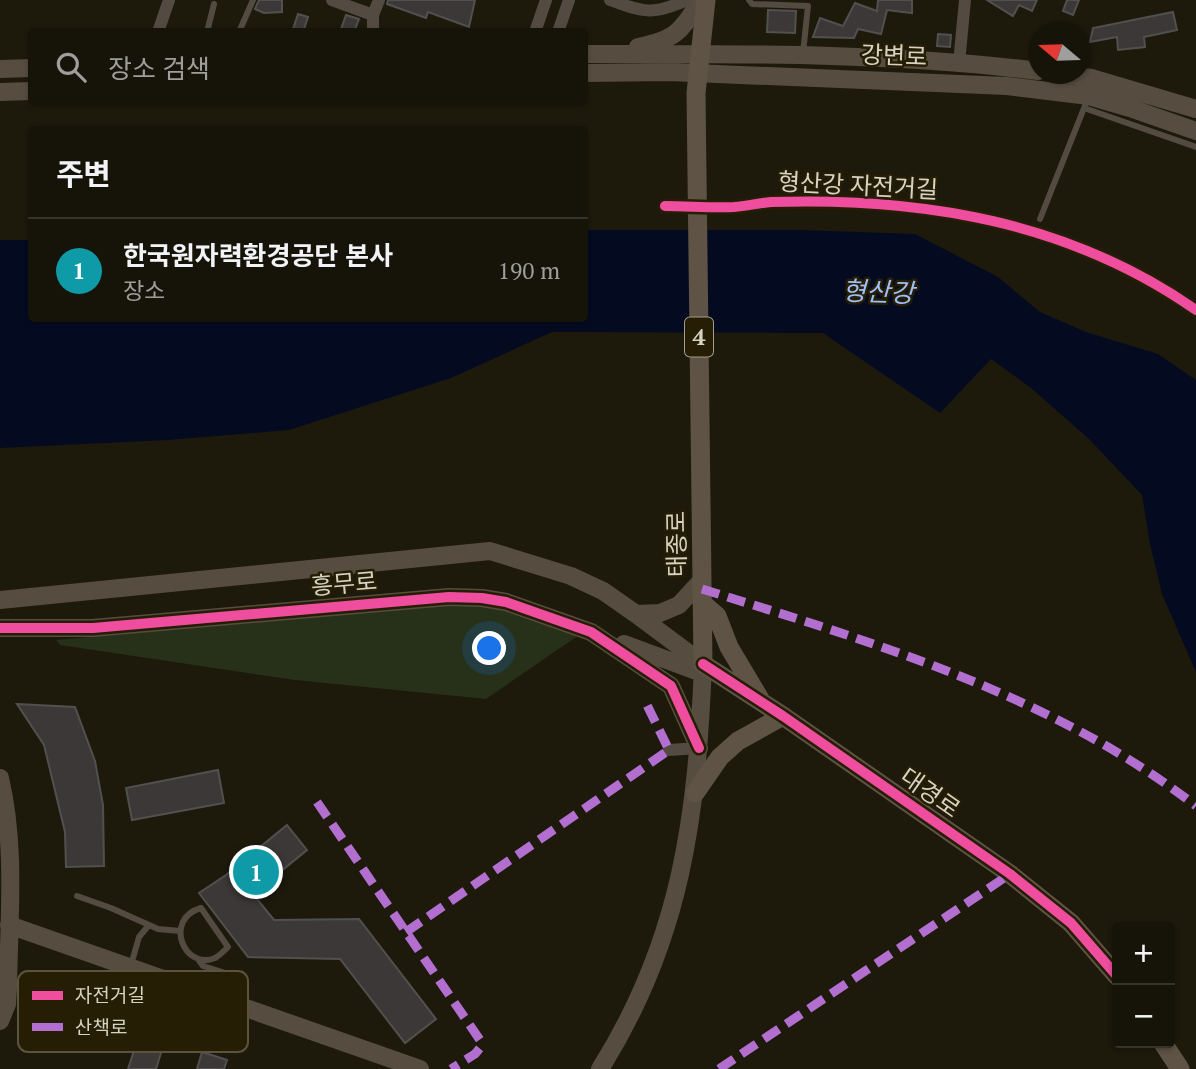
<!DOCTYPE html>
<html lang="ko">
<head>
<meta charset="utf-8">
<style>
  body { margin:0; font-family:"PT Serif","Noto Sans KR",serif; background:#232117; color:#f1f3f6 }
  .controls { position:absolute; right:21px; bottom:21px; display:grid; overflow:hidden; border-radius:7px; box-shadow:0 2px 5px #0004 }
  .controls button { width:63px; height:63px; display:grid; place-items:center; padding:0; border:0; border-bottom:2px solid #35332a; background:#161409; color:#f1f3f6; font:35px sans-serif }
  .compass { position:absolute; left:1028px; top:21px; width:63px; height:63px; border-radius:50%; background:#161409; box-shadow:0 2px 5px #0004; rotate:289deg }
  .you { position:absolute; left:490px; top:649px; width:24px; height:24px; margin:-18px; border:5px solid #fff; border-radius:50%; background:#1a73e8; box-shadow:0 0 0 10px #1a73e833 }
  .badge { display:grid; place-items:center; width:46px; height:46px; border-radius:50%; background:#969284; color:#fff; font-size:23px; font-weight:700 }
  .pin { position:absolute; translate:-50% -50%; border:4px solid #fff; box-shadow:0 2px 7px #0006 }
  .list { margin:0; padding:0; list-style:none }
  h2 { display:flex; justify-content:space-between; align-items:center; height:91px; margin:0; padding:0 28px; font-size:30px }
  h2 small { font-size:23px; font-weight:400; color:#9e9e9c }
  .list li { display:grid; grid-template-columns:46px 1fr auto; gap:21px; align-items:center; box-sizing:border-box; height:105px; padding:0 28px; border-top:2px solid #35332a }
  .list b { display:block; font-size:26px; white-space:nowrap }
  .list p { margin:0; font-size:23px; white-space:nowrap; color:#9e9e9c }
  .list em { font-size:23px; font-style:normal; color:#9e9e9c }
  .icon { flex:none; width:38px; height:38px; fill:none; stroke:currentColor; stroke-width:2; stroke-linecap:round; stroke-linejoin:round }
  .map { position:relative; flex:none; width:1196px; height:1069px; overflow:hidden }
  .search { position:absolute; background:#161409; box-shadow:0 2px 5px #0004; left:28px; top:28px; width:560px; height:77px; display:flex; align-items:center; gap:18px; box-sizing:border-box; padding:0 24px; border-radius:7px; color:#9e9e9c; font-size:26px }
  .panel { position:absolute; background:#161409; box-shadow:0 2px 5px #0004; left:28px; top:126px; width:560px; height:196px; border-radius:7px }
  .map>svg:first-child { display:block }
  .green { fill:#273018 }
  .water { fill:#040b21 }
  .building { fill:#3b3837; stroke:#52504f; stroke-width:2 }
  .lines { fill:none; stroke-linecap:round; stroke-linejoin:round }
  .lane { stroke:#534b41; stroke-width:6 }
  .street { stroke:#534b41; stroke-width:12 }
  .secondary { stroke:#564d40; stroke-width:18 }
  .primary { stroke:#5e5345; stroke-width:19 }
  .quiet { stroke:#b36fd0; stroke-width:9; stroke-dasharray:18 9; stroke-linecap:butt }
  .cycleway-casing { stroke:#251e04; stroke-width:15 }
  .cycleway { stroke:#ef4d9e; stroke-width:10 }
  .labels { text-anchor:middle; stroke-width:5; stroke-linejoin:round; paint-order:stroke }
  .shield { fill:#251e04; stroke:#a29d8a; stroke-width:2 }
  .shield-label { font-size:23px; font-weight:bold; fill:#d7d3c4 }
  .street-label { font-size:24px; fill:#d7d3c4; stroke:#251e04 }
  .water-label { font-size:26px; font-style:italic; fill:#9fbff8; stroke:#251e04 }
  .key { fill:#251e04; stroke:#5a543e; stroke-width:2 }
  .key-label { font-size:19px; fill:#d7d3c4 }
</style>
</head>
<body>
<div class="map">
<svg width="1196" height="1069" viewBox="0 0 1196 1069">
  <rect width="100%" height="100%" fill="#1d1a0c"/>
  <path class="green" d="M 482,602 L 579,635 L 486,699 L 295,680 L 60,645 L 56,640 Z"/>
  <path class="water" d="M 585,230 L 802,230 L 915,234 L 998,277 L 1040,312 L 1086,332 L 1158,354 L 1196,380 L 1196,672 L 1162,594 L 1150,544 L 1142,495 L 1089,439 L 1031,388 L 991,359 L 940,413 L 823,333 L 552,332 L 451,378 L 289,430 L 168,440 L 0,448 L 0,240 L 31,240 L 32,318 L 584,318 Z"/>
  <path class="building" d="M 259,0 L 282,0 L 282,12 L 264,13 L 255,9 Z
    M 388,0 L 475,0 L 469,27 L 428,12 L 426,18 L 387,4 Z
    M 878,0 L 912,0 L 912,13 L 887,10 L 881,34 L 858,29 L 854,38 L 813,37 L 820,18 L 843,26 L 855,3 L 877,11 Z
    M 987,0 L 1037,0 L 1032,11 L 1019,5 L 1013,16 Z
    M 1067,0 L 1079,0 L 1073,15 L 1063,11 Z
    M 768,10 L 796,11 L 795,33 L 767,32 Z
    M 1173,12 L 1177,30 L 1144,37 L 1145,47 L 1118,50 L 1117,37 L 1090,42 L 1093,28 Z
    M 298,14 L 308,17 L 303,32 L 292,32 Z
    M 346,15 L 359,19 L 354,32 L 340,32 Z
    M 938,34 L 951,35 L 950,47 L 937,46 Z
    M 17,704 L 75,707 L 95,761 L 103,805 L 104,866 L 66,867 L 65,832 L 44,745 Z
    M 218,770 L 224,803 L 132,820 L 126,788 Z
    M 287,825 L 307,850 L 253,894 L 274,920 L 359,919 L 436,1019 L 405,1043 L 340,959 L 248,957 L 199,893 L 226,875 Z
    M 140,1032 L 165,1040 L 156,1069 L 128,1069 Z
    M 202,1052 L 227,1060 L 224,1069 L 197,1069 Z"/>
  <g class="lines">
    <path class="lane" d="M 749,0 L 752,4 L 808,6 L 803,53
      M 207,32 L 214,4
      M 239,32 L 253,0
      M 1084,108 L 1196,147
      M 1040,219 L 1088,98
      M 77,896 L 111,908 L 158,929 L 180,931
      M 201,908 L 228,947 C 224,951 219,956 215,958 C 184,971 163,919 201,908 Z
      M 198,959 L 203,966 L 238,977
      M 131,965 L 139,937 L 149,925"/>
    <path class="street" d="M 332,0 L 373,15
      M 610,0 C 645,13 653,15 687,0
      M 158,32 L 169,0
      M 373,32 L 373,15 L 379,0
      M 535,32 L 546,0
      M 558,32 L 569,0
      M 959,63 L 965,0
      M 669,750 L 699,748"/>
    <path class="secondary" d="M 638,47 C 677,39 680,32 701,0
      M 584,54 C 736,54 888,52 1038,71
      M 0,69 L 32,68
      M 584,73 L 670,72 L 1007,86 L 1089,96 L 1130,108 L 1196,131
      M 1060,74 L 1091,78 L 1196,109
      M 0,92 L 32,91
      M 0,600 L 490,551 L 571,576 L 603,591 L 636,614 L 660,613 L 679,605 L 702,580
      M 0,628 L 93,628 L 449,597 L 482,598 L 506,602 L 591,632 L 671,686 L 699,748
      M 624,644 L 702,673
      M 0,778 C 16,846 9,917 8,987 L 7,1004 L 0,1021
      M 9,925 L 420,1069
      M 600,1069 C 682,939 697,814 703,664 L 636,614"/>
    <path class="primary" d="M 706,0 L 696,93 L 703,664 L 783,716 L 1010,874 L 1071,923 L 1117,976
      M 702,603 L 717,616 L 729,647 L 760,699
      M 695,793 L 720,757 L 738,741 L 783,716
      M 1163,1043 L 1180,1069"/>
    <path class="quiet" d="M 702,589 C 872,642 1053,695 1196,806
      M 317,802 L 480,1040 L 480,1048 L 475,1054 L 451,1069
      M 406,932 L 669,750 L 644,699
      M 719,1069 L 1010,874"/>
    <g class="cycleway-casing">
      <path id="cycleway" d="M 665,206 C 688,206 712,208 734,207 C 747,206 759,203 771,202 C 923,197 1070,222 1196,310
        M 0,628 L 93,628 L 449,597 L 482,598 L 506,602 L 591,632 L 671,686 L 699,748
        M 703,664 L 783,716 L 1010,874 L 1071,923 L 1117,976"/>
    </g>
    <use href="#cycleway" class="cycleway"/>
  </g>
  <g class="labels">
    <rect class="shield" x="685" y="317.5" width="28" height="39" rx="5"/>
    <g class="shield-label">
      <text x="699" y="345">4</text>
    </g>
    <g class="street-label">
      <text transform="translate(894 56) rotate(2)" y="8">강변로</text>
      <text transform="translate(858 186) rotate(3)" y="8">형산강 자전거길</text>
      <text transform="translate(677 544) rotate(-91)" y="8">태종로</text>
      <text transform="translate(344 584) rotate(-5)" y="8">흥무로</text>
      <text transform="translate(930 793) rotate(35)" y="8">대경로</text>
    </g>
    <g class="water-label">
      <text transform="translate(878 292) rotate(2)" y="9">형산강</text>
    </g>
  </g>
  <rect x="18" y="971" width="230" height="81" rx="10" class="key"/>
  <rect x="32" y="991" width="31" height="9" fill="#ef4d9e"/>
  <rect x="32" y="1023" width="31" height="8" fill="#b36fd0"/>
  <g class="key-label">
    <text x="75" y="1002">자전거길</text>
    <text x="75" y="1034">산책로</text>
  </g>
</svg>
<div class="controls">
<button>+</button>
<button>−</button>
</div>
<svg class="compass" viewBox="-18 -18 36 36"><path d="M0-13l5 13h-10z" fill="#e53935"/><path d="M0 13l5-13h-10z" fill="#9e9e9c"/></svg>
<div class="you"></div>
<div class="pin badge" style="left:256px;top:872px;background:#0f9aa8">1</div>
<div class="search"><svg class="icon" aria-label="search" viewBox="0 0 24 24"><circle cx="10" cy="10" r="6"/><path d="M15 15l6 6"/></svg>장소 검색</div>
<section class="panel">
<h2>주변<small></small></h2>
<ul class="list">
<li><span class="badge" style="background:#0f9aa8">1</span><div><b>한국원자력환경공단 본사</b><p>장소</p></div><em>190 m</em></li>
</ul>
</section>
</div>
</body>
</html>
